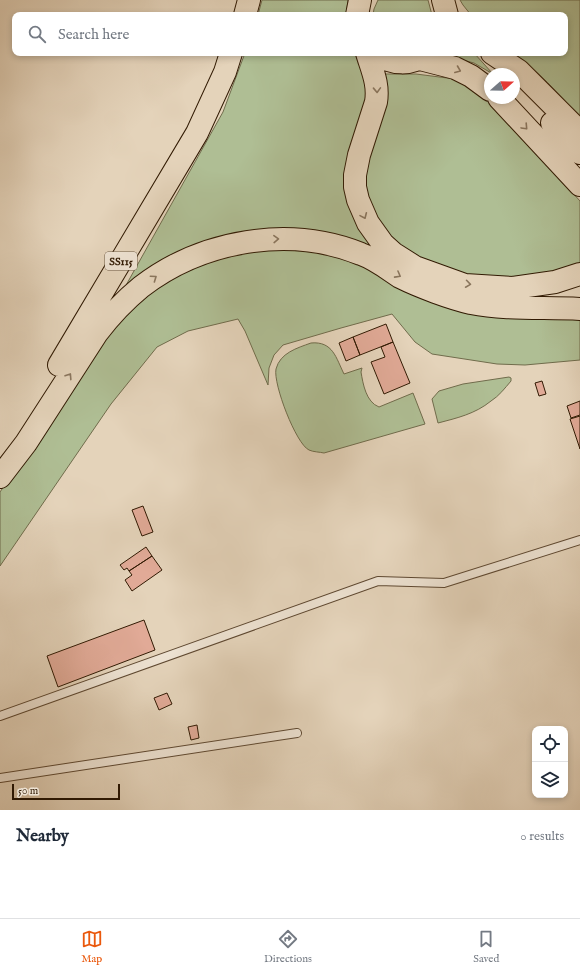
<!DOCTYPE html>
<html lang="en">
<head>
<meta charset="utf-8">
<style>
  body { margin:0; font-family:"IM FELL English",serif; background:#f2f2f3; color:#1f2937 }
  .controls { position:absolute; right:12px; bottom:12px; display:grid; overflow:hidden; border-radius:8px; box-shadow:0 2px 6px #0003 }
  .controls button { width:36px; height:36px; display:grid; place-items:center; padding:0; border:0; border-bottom:1px solid #e0e1e3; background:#fff; color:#1f2937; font:20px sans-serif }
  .compass { position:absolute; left:484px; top:68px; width:36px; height:36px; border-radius:50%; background:#fff; box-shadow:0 2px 6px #0003; rotate:70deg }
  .scale { position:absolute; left:12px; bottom:10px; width:108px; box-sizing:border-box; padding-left:4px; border:2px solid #311a03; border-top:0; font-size:11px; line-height:14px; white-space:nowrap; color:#311a03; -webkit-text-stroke:3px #ede2d2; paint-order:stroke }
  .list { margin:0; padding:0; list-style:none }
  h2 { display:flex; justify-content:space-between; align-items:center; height:52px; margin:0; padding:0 16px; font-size:17px }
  h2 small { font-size:13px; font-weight:400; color:#747a83 }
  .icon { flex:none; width:22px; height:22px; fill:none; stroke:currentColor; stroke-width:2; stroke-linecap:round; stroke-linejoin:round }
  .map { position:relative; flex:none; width:580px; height:810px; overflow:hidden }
  .search { position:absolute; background:#fff; box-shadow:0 2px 6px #0003; left:12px; right:12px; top:12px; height:44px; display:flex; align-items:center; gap:10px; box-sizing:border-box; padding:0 14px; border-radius:8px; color:#747a83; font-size:15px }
  .sheet { height:108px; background:#fff }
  nav { display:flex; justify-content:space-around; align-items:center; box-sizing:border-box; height:56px; border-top:1px solid #e0e1e3; background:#fff; font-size:11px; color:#747a83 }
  nav a { display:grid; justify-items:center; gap:2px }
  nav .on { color:#ea580c }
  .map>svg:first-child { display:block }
  .green { fill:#afbe94; stroke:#706c4c }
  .building { fill:#e1aa97; stroke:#311a03 }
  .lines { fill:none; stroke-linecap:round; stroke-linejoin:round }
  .lane-casing { stroke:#5e4831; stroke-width:10 }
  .primary-casing { stroke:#311a03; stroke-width:24 }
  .lane { stroke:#ede2d2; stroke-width:8 }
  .primary { stroke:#e4d3ba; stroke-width:22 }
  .oneway { stroke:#8a765e }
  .labels { text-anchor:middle; stroke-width:3; stroke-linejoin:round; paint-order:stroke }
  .shield { fill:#ede2d2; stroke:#695641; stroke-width:1 }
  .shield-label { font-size:11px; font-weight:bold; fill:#311a03 }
</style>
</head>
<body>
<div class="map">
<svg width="580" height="810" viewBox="0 0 580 810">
  <rect width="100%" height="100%" fill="#e4d3ba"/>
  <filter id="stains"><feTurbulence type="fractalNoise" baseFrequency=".005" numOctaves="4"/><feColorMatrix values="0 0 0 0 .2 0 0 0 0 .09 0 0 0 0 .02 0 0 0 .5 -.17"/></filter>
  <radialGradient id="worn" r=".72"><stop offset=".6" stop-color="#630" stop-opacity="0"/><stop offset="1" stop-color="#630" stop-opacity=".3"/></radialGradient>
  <path class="green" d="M 262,0 L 348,0 L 346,15 L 258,15 Z
    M 378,0 L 428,0 L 432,15 L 373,15 L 374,9 Z
    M 460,0 L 580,0 L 580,117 C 558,94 538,69 511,53 L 565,53 L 565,15 L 471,15 L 463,5 Z
    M 245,53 L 355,53 L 364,71 L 369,88 L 351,153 L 390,258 L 301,230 L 125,287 L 223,112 Z
    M 446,53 L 474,53 L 493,74 L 474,63 L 444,55 Z
    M 383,74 L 416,74 L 455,79 L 490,102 L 580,201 L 580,268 L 515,281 L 468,278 L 438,269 L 401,248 L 373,216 L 364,181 Z
    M 299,246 L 580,315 L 580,360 L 525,365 L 497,364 L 432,354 L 415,342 L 392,314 L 341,328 L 283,345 L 274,355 L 269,368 L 268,385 L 245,331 L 238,319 L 188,331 L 157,347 L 111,404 L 0,566 L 0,492 L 31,446 L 101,337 L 144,292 L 217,255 Z
    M 311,343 C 333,341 336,358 344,374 L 362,368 L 361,372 C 363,384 366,402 379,407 L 413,393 L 425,424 L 324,453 C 320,452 313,452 309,450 C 296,444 273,384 276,369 C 280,353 297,348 311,343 Z
    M 509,377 L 511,378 L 511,381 C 505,388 499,396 491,401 C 475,414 457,418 438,423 L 432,399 L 439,391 L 463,384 Z"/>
  <path class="building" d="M 386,324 L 393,342 L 360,355 L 353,337 Z
    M 353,337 L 360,355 L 346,361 L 339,343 Z
    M 393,342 L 410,383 L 384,394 L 371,362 L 385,357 L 381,347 Z
    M 542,381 L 546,394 L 539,396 L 535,383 Z
    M 580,401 L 580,415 L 571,418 L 567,406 Z
    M 580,416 L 580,449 L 570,419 Z
    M 143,506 L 153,532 L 142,536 L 132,510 Z
    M 146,547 L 152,556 L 129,571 L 127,568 L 124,570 L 120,565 Z
    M 152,556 L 162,570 L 132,591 L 125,580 L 132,575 L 129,571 Z
    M 144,620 L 155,650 L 58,687 L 47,656 Z
    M 167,693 L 172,704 L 159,710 L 154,698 Z
    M 197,725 L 199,738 L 191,740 L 188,727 Z"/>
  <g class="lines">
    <g class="lane-casing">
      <path id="lane" d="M 0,716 L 378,581 L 444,583 L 580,540
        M 0,778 L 297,733"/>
    </g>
    <g class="primary-casing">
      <path id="primary" d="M 443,0 L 447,15
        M 245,15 L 249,0
        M 357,15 L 360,0
        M 367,53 C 372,70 379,84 376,102 L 359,155 L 355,175 L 355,187 L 358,200 L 368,223 L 383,244 L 393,253 L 415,267 L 465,285 L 513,288 L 555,282 L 580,274
        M 374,53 C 391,65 412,66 429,53
        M 492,53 L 519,71 L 580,132
        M 420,59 L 455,68 L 471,76 L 490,90
        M 499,98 L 580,185
        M 552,123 L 580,153
        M 59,365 L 197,133 L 225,72 L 231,53
        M 0,477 L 26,443 L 97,333 C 110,316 124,301 141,287 C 202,240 289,225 361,254 C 375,259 388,269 400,277 C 420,287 450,298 471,303 C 507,310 544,307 580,309"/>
    </g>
    <use href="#lane" class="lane"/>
    <use href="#primary" class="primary"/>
  </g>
  <defs><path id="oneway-chevron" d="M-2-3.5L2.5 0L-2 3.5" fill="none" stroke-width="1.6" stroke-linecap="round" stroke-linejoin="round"/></defs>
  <g class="oneway">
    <use href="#oneway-chevron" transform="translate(458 70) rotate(22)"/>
    <use href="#oneway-chevron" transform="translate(377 90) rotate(88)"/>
    <use href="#oneway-chevron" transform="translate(525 127) rotate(47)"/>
    <use href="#oneway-chevron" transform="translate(364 216) rotate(66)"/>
    <use href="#oneway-chevron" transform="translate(276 239) rotate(-2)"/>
    <use href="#oneway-chevron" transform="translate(398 275) rotate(29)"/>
    <use href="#oneway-chevron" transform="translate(154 278) rotate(-35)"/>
    <use href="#oneway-chevron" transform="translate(468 284) rotate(8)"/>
    <use href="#oneway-chevron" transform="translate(69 376) rotate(-57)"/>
  </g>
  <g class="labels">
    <rect class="shield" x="105" y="252" width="32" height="18" rx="3"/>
    <g class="shield-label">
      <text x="121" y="265">SS115</text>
    </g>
  </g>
  <rect width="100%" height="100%" filter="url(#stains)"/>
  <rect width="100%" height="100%" fill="url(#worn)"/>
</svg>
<div class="controls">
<button><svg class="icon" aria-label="locate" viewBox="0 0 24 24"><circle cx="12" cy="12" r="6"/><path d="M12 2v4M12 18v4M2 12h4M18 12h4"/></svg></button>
<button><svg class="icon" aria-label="layers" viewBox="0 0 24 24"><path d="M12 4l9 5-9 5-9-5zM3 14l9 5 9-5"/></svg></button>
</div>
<svg class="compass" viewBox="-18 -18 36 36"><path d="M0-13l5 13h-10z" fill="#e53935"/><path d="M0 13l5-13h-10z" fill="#747a83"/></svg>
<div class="scale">50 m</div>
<div class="search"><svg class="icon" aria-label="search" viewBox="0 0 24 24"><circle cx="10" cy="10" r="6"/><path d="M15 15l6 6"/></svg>Search here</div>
</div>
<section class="sheet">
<h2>Nearby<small>0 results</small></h2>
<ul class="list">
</ul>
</section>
<nav>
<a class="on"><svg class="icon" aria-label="map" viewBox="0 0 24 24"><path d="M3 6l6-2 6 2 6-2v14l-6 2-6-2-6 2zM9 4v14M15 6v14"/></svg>Map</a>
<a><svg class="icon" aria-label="directions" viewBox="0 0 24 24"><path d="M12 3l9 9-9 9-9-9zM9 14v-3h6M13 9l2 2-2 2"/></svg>Directions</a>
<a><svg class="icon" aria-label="saved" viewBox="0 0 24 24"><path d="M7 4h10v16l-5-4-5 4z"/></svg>Saved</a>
</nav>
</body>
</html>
